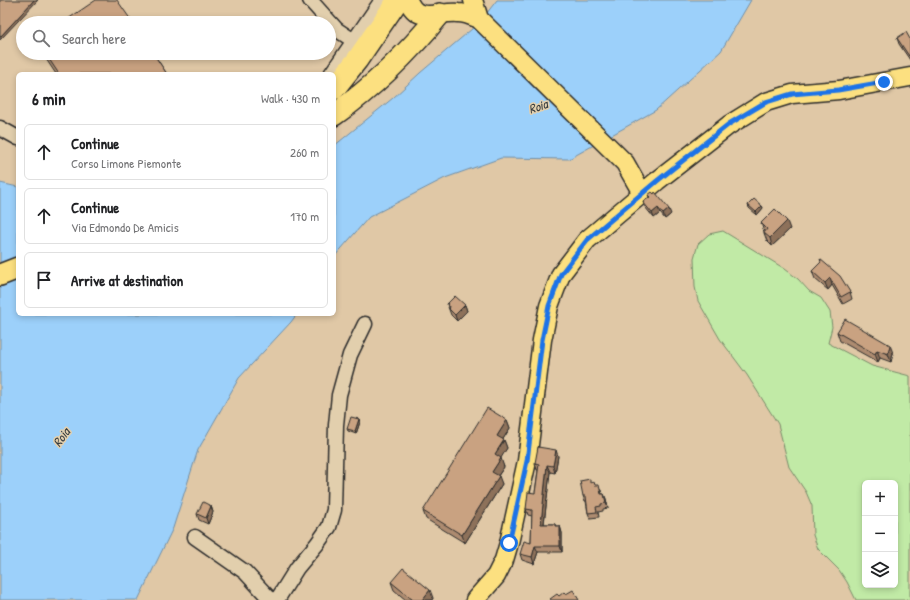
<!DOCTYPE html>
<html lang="en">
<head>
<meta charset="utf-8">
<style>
  body { margin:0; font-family:"Patrick Hand",sans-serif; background:#f2f2f2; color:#202124 }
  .controls { position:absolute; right:12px; bottom:12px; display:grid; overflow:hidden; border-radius:6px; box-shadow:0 2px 6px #0003 }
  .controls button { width:36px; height:36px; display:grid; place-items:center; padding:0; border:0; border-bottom:1px solid #e0e0e0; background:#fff; color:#202124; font:20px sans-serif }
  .stop { position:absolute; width:12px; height:12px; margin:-9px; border:3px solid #1a73e8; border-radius:50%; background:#fff }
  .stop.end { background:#1a73e8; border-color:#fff; box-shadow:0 1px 4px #0008 }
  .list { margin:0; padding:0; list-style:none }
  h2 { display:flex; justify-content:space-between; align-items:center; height:52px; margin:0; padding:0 16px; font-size:17px }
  h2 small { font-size:13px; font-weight:400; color:#757577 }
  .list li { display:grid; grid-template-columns:26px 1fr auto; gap:12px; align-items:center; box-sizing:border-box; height:56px; margin:0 8px 8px; padding:0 8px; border:1px solid #e0e0e0; border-radius:6px }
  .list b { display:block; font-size:15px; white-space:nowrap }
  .list p { margin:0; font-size:13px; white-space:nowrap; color:#757577 }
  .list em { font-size:13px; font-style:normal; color:#757577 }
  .icon { flex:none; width:22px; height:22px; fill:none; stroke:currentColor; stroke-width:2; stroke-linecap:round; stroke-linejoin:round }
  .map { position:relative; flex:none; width:910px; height:600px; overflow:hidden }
  .search { position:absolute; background:#fff; box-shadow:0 2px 6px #0003; left:16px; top:16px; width:320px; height:44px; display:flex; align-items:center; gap:10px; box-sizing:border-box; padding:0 14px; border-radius:22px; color:#757577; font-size:15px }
  .panel { position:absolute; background:#fff; box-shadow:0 2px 6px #0003; left:16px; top:72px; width:320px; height:244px; border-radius:6px }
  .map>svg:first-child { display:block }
  .green { fill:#c1eaa6; stroke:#768a68; fill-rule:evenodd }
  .water { fill:#9cd0fa; stroke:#6f8ea7 }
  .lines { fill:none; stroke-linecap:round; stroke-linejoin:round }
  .minor-casing { stroke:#2b2b2b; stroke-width:17 }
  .major-casing { stroke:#2b2b2b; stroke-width:21 }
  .highway-casing { stroke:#2b2b2b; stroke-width:24 }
  .minor { stroke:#e2cfad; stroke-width:14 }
  .major { stroke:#fce080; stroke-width:18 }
  .highway { stroke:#fce080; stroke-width:21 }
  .wall { fill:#ad8b6f; stroke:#2b2b2b }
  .shaded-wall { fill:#8d715a; stroke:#2b2b2b }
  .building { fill:#c9a281; stroke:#2b2b2b }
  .route { stroke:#1a73e8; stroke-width:5 }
  .labels { text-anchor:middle; stroke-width:3; stroke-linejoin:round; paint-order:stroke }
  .water-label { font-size:13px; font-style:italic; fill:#363c40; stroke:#e2cfad }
</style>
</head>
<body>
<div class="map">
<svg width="910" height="600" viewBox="0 0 910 600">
  <rect width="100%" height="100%" fill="#e0c8a6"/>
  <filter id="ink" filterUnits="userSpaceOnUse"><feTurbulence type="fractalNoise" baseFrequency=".025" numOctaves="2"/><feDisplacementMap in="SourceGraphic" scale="8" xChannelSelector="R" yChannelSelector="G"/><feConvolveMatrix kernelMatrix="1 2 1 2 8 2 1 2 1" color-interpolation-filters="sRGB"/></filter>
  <g filter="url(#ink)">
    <path class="green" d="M 723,231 L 785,269 L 798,279 L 809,291 L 821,298 L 830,312 L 832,327 L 828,343 L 872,366 L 910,376 L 910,600 L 856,600 L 847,582 L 839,570 L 818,549 L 813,535 L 812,506 L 806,492 L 789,467 L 778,424 L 747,375 L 720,339 L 698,301 L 695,287 L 694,258 L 698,244 L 709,234 ZM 865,483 L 895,483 L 895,585 L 865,585 Z"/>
    <path class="water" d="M 497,0 L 751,0 L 721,51 L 656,110 L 569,159 L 501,158 L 445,178 L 369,217 L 334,257 L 334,146 L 393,98 L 420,73 L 479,23 Z
      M 0,183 L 18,187 L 18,314 L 297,314 L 291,322 L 239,378 L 198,450 L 173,528 L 138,600 L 0,600 Z"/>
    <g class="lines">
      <g class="minor-casing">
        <path id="minor" d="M 310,0 L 336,29 L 354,41
          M 331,74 L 382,0
          M 0,128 L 18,138
          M 195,537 L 245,572 L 271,600
          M 277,600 L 297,568 L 317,544 L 329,527 L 334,510 L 336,425 L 339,395 L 350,355 L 365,324"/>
      </g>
      <g class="major-casing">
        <path id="major" d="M 408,0 C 417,25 439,11 458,13 C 466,13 472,16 479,19 L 625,163 L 642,193
          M 473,0 L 479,19
          M 475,600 L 496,576 L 504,560 L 509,543 L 527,461 L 542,340 L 549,306 L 561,274 L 587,240 L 657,181 L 729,125 L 766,102 L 792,94 L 839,90 L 910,77"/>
      </g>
      <g class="highway-casing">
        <path id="highway" d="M 334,89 L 357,60 L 398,0
          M 334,115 C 375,86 409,52 440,14
          M 0,275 L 18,268"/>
      </g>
      <use href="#minor" class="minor"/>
      <use href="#major" class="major"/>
      <use href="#highway" class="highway"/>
    </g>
    <path class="wall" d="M 897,38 L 910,39 L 910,60 L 899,44 Z
      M 42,53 L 153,53 L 167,74 L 56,74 Z
      M 648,195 L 671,214 L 665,219 L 660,213 L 654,218 L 645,207 L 643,202 L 649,197 Z
      M 748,205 L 762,206 L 763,208 L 757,215 L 749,208 Z
      M 761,223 L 790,229 L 772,246 L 767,241 L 764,233 L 764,232 Z
      M 821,262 L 850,292 L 852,299 L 843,304 L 832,285 L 828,290 L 815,279 L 812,271 Z
      M 447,304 L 465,305 L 467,311 L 457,321 L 451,315 Z
      M 837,332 L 893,353 L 891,362 L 880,358 L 878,362 L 840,341 Z
      M 359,419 L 360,422 L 356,434 L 348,431 L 347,429 Z
      M 507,420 L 510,428 L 503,439 L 504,440 L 507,448 L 500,458 L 504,467 L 498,476 L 502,484 L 465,543 L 426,519 L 423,511 Z
      M 558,456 L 555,473 L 550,472 L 544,524 L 555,524 L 555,526 L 560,526 L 562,533 L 562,552 L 538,552 L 534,564 L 522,560 L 520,554 L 531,543 L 532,516 L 528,515 L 526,509 L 535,493 L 538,470 L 537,470 L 535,463 Z
      M 591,483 L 601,490 L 602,494 L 604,494 L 606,499 L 608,508 L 603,509 L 603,511 L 598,512 L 599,517 L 590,518 L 588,513 L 586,501 L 585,501 L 583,496 Z
      M 211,506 L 213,512 L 208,524 L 199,520 L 197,514 Z
      M 391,582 L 433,598 L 432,600 L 406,600 L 394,590 Z"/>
    <path class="shaded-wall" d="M 34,0 L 38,0 L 0,40 L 0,37 Z
      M 762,206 L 763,208 L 757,215 L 756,212 Z
      M 658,208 L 660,213 L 654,218 L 652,213 Z
      M 669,209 L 671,214 L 665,219 L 663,214 Z
      M 787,221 L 790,229 L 772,246 L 770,238 Z
      M 830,278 L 832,285 L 828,290 L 825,283 Z
      M 465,305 L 467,311 L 457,321 L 455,315 Z
      M 890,345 L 893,353 L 891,362 L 888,354 Z
      M 877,350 L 880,358 L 878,362 L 875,354 Z
      M 359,419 L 360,422 L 356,434 L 355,431 Z
      M 507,420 L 510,428 L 500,444 L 497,436 Z
      M 504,440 L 507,448 L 498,463 L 495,454 Z
      M 556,450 L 558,456 L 555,473 L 553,466 Z
      M 501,458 L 504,467 L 495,480 L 492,472 Z
      M 547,465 L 550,472 L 543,531 L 541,524 Z
      M 499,476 L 502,484 L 465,543 L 462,535 Z
      M 604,494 L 606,499 L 608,508 L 606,503 Z
      M 211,506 L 213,512 L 208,524 L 206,518 Z
      M 560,526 L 562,533 L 562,552 L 560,546 Z
      M 535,546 L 538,552 L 534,564 L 532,557 Z
      M 430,590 L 433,598 L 432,600 L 422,600 Z"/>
    <path class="building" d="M 0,0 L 34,0 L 0,37 Z
      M 96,0 L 117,0 L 133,23 L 62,23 Z
      M 906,32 L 910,39 L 910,55 L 909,56 L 897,38 Z
      M 45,53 L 153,53 L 167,74 L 59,74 Z
      M 652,192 L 654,194 L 655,192 L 669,209 L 663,214 L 658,208 L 652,213 L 643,202 L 650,197 L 648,195 Z
      M 754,199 L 762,206 L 756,212 L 748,205 Z
      M 775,209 L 787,221 L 770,238 L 764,233 L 767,229 L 761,223 Z
      M 820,259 L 840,276 L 850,292 L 841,297 L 830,278 L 825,283 L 812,271 L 821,262 Z
      M 455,296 L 465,305 L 455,315 L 449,309 L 450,308 L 447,304 Z
      M 845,319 L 890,345 L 888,354 L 877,350 L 875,354 L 837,332 Z
      M 487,408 L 507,420 L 497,436 L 504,440 L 495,454 L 501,458 L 492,472 L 499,476 L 462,535 L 423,511 Z
      M 351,417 L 359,419 L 355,431 L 347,429 Z
      M 538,447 L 556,450 L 553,466 L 547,465 L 541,524 L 555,524 L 555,526 L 560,526 L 560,546 L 535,546 L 532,557 L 520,554 L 524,541 L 531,543 L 532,510 L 526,509 L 528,492 L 535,493 L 539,464 L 535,463 Z
      M 590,479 L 590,483 L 594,482 L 595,485 L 599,485 L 601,494 L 604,494 L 606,503 L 601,504 L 601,506 L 596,507 L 597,512 L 588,513 L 586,496 L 583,496 L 580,481 Z
      M 203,502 L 211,506 L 206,518 L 197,514 Z
      M 403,568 L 430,590 L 422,600 L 413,600 L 391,582 Z
      M 573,590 L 579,600 L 551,600 L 550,599 L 557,594 L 559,596 L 564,592 L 566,594 Z"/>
  </g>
  <g class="lines" filter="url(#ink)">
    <path class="route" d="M 509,543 L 527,461 L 542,340 L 549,306 L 561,274 L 587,240 L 657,181 L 729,124 L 766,102 L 792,94 L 838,90 L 884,82"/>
  </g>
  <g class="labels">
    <g class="water-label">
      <text transform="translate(538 106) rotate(-19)" y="5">Roia</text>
      <text transform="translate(61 437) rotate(-55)" y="5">Roia</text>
    </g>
  </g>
</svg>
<div class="controls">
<button>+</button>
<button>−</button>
<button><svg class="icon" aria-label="layers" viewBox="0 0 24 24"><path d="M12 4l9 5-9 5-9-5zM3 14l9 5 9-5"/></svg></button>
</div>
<div class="stop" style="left:509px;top:543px"></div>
<div class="stop end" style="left:884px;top:82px"></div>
<div class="search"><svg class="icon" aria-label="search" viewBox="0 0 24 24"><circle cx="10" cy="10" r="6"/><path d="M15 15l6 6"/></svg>Search here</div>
<section class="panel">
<h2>6 min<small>Walk · 430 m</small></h2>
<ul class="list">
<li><svg class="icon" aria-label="ahead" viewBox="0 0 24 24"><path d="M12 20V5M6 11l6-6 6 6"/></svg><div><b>Continue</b><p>Corso Limone Piemonte</p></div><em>260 m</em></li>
<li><svg class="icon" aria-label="ahead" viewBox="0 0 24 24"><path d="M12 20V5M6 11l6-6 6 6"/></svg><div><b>Continue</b><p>Via Edmondo De Amicis</p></div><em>170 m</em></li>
<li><svg class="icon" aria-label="arrive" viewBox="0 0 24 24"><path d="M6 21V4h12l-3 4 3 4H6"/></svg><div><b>Arrive at destination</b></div></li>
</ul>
</section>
</div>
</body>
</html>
